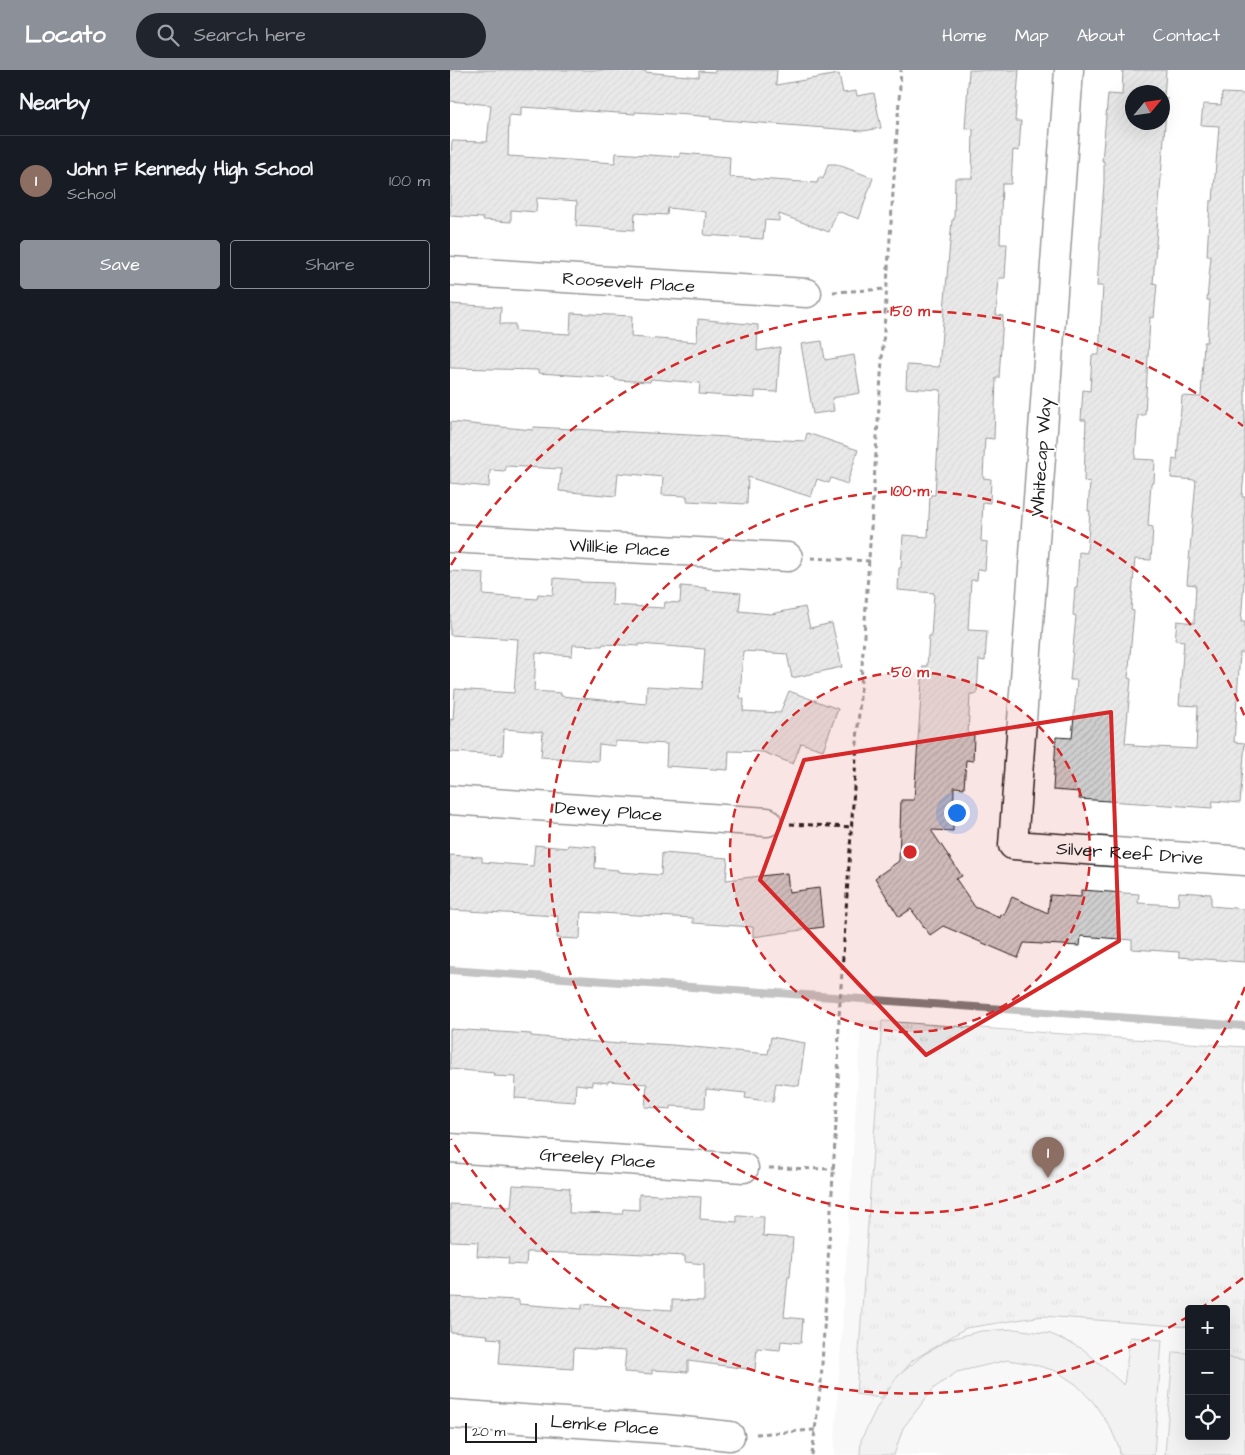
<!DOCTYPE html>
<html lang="en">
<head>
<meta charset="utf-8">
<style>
  body { margin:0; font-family:"Architects Daughter",sans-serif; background:#20242c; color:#f1f3f6 }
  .controls { position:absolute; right:15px; bottom:15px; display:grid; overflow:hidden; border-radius:5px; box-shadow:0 5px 20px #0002 }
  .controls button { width:45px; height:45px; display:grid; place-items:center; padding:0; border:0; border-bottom:1px solid #363941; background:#171b24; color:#f1f3f6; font:25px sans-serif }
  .compass { position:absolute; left:675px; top:15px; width:45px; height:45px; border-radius:50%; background:#171b24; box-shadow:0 5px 20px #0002; rotate:61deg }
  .scale { position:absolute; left:15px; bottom:12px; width:72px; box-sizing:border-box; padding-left:5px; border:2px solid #1c1c1c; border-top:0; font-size:14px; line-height:18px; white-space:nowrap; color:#1c1c1c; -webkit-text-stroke:4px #fff; paint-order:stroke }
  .you { position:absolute; left:506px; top:742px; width:18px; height:18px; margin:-12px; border:4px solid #fff; border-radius:50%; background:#1a73e8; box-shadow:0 0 0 8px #1a73e833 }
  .badge { display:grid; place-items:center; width:32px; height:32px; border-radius:50%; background:#8c9099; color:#fff; font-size:16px; font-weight:700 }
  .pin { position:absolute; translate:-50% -41px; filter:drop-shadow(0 1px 2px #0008) }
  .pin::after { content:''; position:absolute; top:26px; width:18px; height:15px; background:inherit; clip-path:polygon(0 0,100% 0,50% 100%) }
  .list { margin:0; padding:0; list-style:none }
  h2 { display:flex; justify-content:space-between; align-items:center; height:65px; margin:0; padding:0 20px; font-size:21px }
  h2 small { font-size:16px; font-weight:400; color:#9ea1a6 }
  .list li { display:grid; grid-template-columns:32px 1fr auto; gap:15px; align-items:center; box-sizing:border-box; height:90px; padding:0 20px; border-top:1px solid #363941 }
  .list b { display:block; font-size:19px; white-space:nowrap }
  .list p { margin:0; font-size:16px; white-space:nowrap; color:#9ea1a6 }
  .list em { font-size:16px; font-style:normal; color:#9ea1a6 }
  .actions { display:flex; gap:10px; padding:15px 20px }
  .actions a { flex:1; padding:11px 0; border:1px solid #8c9099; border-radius:5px; text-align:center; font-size:18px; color:#8c9099 }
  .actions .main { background:#8c9099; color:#fff }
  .icon { flex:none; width:28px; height:28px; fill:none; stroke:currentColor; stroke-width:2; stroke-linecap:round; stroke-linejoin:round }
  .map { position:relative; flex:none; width:795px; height:1385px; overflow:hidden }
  header { display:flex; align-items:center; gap:30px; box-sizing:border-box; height:70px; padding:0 25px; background:#8c9099; color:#fff }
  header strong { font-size:24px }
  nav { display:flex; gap:28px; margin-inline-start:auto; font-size:18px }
  .search { width:350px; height:45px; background:#20242c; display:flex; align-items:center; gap:12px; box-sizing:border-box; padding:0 18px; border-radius:28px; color:#9ea1a6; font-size:19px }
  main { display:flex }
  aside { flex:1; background:#171b24 }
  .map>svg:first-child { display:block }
  .built { fill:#f0f0f0; fill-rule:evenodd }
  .grass { fill:url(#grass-tufts); stroke:#7f7f7f }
  .pitch { fill:#e2e2e2; stroke:#7f7f7f }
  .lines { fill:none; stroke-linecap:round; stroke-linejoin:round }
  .stream { stroke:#7a7a7a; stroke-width:8 }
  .building { fill:url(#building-hatch); stroke:#1c1c1c; fill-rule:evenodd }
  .minor-casing { stroke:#1c1c1c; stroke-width:31 }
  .path { stroke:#1c1c1c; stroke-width:3; stroke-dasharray:5 4; stroke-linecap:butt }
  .minor { stroke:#fff; stroke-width:28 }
  .marked { fill:none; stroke:#d62828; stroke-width:4; stroke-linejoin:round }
  .ring { fill:none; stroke:#d62828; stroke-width:2.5; stroke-dasharray:9 6 }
  .labels { text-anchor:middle; stroke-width:4; stroke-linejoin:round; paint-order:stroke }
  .street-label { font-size:18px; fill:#1c1c1c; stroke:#fff }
  .centre { fill:#d62828; stroke:#fff; stroke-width:2.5 }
  .ring-label { font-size:15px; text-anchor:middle; font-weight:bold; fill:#d62828; stroke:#fff; stroke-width:4; stroke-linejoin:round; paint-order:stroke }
</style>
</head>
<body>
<header>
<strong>Locato</strong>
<div class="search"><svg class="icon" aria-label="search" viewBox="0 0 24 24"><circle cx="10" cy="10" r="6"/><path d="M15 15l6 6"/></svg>Search here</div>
<nav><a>Home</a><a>Map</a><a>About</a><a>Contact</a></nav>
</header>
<main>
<aside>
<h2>Nearby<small></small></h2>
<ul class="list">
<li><span class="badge" style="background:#8d6e63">1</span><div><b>John F Kennedy High School</b><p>School</p></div><em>100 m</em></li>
</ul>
<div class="actions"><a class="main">Save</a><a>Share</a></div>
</aside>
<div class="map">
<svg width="795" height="1385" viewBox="0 0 795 1385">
  <defs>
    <pattern id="grass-tufts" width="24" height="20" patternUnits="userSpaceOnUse" patternTransform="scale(1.25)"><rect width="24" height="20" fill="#e2e2e2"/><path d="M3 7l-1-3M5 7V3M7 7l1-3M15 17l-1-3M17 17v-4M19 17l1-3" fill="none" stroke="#c1c1c1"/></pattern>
    <pattern id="building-hatch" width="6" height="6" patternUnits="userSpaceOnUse" patternTransform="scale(1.25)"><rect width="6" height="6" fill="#cecece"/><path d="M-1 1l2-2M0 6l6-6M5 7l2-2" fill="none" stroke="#b0b0b0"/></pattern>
  </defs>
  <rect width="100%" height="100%" fill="#fff"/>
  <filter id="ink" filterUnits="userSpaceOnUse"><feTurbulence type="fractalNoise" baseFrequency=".02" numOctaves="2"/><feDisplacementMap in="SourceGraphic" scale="10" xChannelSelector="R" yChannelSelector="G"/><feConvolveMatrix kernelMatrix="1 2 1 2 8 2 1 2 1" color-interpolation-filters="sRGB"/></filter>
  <g filter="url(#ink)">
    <path class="built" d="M 411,950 L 795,977 L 795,1385 L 384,1385 ZM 739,1239 L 776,1239 L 776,1366 L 739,1366 Z"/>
    <path class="grass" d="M 432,951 L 795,977 L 795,1290 L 776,1287 L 776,1239 L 739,1239 L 739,1257 L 593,1246 L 516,1258 L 463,1290 L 431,1328 L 406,1324 Z"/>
    <path class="pitch" d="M 565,1259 L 601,1264 L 633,1279 L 674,1315 L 680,1267 L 712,1270 L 704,1385 L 670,1385 L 669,1377 L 660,1357 L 644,1333 L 627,1315 L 606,1301 L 582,1294 L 558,1290 L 507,1302 L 484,1318 L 453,1358 L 444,1385 L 410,1385 L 411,1370 L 427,1337 L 447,1307 L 473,1285 L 500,1269 L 531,1261 Z
      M 723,1282 L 739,1283 L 739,1366 L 776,1366 L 776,1287 L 795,1290 L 795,1385 L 715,1385 Z"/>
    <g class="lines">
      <path class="stream" d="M 0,900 L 795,956"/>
    </g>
    <path class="building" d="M 0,0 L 195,0 L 195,2 L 249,7 L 249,1 L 265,2 L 265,0 L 327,0 L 326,15 L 389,4 L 393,23 L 406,21 L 407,26 L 424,23 L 431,58 L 413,61 L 260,49 L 261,47 L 239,45 L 185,42 L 185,44 L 71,37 L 71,46 L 59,45 L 58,86 L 165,93 L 166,83 L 230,87 L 230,83 L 280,87 L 279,107 L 367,113 L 369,107 L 373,109 L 378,94 L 386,94 L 423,108 L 409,149 L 387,141 L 379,162 L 329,144 L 329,151 L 315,150 L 313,169 L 254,165 L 256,142 L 218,138 L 217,145 L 185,143 L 184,160 L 126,156 L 127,131 L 87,128 L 86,142 L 61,140 L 61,152 L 33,150 L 33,148 L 0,146 L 0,86 L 1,86 L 2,71 L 37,72 L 41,35 L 0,31 Z
      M 519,0 L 569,0 L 565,51 L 571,51 L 569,81 L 563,80 L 561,114 L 552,114 L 550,174 L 557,174 L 555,208 L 549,208 L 546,245 L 553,246 L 549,308 L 546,308 L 544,369 L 535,368 L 533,408 L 541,409 L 540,433 L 533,432 L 531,471 L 537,472 L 535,500 L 528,499 L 527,510 L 521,510 L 518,560 L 537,561 L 535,591 L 529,590 L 527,624 L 520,624 L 518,664 L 524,665 L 523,691 L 516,690 L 514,718 L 504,717 L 503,761 L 481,760 L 512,806 L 506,809 L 525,837 L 550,848 L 551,844 L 554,845 L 562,827 L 598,843 L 600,825 L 631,827 L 631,820 L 689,824 L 688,833 L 728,835 L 729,822 L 761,824 L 761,836 L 795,839 L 795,892 L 729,887 L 729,882 L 682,879 L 682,870 L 631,866 L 630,876 L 574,873 L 568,888 L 493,856 L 480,865 L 461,839 L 449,847 L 425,808 L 449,791 L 451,730 L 464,730 L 473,596 L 477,596 L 479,566 L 481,566 L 484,523 L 448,520 L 449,498 L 451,498 L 453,465 L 478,467 L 480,425 L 485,425 L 491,320 L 456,318 L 457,295 L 489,297 L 502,150 L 504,150 L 505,108 L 522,108 L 523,59 L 515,58 Z
      M 673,0 L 716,0 L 714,28 L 717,28 L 703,213 L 707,214 L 704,248 L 700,247 L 695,345 L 688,345 L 685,389 L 705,390 L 704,413 L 701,413 L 698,456 L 703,457 L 701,490 L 685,489 L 681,540 L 684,541 L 678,608 L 681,609 L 675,673 L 684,674 L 683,676 L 746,679 L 748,636 L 729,635 L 734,571 L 725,570 L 727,551 L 744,553 L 746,515 L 737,514 L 746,410 L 721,408 L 723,389 L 727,390 L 732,326 L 751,327 L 754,272 L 757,272 L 760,230 L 757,230 L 761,186 L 757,186 L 760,131 L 763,131 L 769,56 L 751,55 L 753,34 L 771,35 L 772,23 L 795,24 L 795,391 L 792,427 L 795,427 L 795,498 L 791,552 L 795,552 L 795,583 L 790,583 L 784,672 L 795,673 L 790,733 L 763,731 L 762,738 L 629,729 L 630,722 L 603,720 L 606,667 L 622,668 L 627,610 L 620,610 L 626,546 L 623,545 L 625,517 L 627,517 L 629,482 L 637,483 L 640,441 L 638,441 L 640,412 L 634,411 L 636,350 L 631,350 L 633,320 L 640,321 L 642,285 L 649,285 L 653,216 L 647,216 L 654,113 L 654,91 L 652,91 L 658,24 L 672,25 ZM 682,22 L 712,22 L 712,52 L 682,52 Z
      M 0,234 L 51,237 L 50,254 L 65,254 L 65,261 L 80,262 L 120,264 L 121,243 L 182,246 L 181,267 L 247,272 L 248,249 L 308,255 L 307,281 L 330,277 L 327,322 L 305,321 L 305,328 L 249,324 L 250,313 L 201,309 L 200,312 L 165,310 L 165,308 L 88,303 L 88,300 L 0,298 Z
      M 372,271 L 375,290 L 404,285 L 410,323 L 382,328 L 384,341 L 363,344 L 351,274 Z
      M 0,352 L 83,360 L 84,357 L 355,371 L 357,363 L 408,380 L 397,414 L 381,408 L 379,413 L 367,409 L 361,427 L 298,407 L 297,434 L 237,431 L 237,426 L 212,425 L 213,407 L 168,403 L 166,426 L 109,421 L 111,399 L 56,396 L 55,401 L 40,400 L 39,417 L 0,413 Z
      M 0,501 L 34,503 L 33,525 L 87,529 L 88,524 L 103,525 L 104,508 L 130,510 L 130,512 L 163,513 L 162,535 L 214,538 L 215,532 L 230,533 L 231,516 L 256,518 L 256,520 L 291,523 L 289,541 L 321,544 L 355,537 L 360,558 L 382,553 L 392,597 L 342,608 L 337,584 L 293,581 L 290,628 L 294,629 L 293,641 L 330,643 L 339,621 L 388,639 L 373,680 L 351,673 L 343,694 L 313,682 L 279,681 L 278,700 L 216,696 L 217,674 L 165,671 L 165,676 L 149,674 L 148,691 L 91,687 L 93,662 L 54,659 L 53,685 L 0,682 L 0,649 L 3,650 L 5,619 L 64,623 L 68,569 L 0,565 ZM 153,574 L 189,576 L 189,574 L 255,579 L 252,619 L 197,616 L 196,634 L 111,626 L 111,623 L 84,621 L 86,583 L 122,586 L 123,575 L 152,576 Z
      M 85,775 L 117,778 L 118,775 L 146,777 L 145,798 L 168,800 L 168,802 L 211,805 L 212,783 L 278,788 L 276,810 L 337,803 L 339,822 L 369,818 L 373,857 L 303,867 L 303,857 L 243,853 L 243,848 L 131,842 L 130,869 L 107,868 L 108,846 L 0,840 L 0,785 L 32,787 L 32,792 L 83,796 Z
      M 0,959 L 81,964 L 81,966 L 169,974 L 169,972 L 222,975 L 318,984 L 321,967 L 355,973 L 349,1016 L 326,1013 L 323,1032 L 295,1028 L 296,1023 L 256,1019 L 255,1038 L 221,1036 L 221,1039 L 195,1037 L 197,1014 L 158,1011 L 158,1013 L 142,1011 L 142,1016 L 126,1014 L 125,1032 L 65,1028 L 66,1007 L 43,1006 L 44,1003 L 0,999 Z
      M 63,1115 L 120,1118 L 119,1143 L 172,1144 L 173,1139 L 189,1140 L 189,1124 L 251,1127 L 250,1149 L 287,1152 L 287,1146 L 314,1147 L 313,1166 L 343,1168 L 340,1207 L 338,1207 L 334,1247 L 353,1249 L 351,1273 L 331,1271 L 330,1280 L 307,1278 L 305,1300 L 238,1291 L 238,1302 L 202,1300 L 202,1304 L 174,1302 L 176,1281 L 124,1278 L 123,1299 L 49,1294 L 51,1269 L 37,1268 L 38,1265 L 0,1262 L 0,1227 L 69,1230 L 69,1234 L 132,1239 L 132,1234 L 222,1240 L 222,1230 L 254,1231 L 254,1194 L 235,1192 L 235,1186 L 153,1182 L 153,1184 L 77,1182 L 76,1195 L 58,1194 L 59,1188 L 27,1186 L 28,1172 L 0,1171 L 0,1134 L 61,1137 Z"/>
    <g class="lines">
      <g class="minor-casing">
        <g id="minor">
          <path id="s1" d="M 619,0 L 563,775 L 795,791"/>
          <path id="s2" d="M 0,201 L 357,223"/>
          <path id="s3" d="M 0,468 L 338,487"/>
          <path id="s4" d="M 0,730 L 317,752"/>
          <path id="s5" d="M 0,1078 L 294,1098"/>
          <path id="s6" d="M 0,1344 L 214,1359 L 280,1366"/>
        </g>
      </g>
      <path class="path" d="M 383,222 L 437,219
        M 361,488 L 420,491
        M 340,754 L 403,757
        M 319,1098 L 384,1099
        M 306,1364 L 365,1360
        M 362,1385 L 371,1312 L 388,1018 L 389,947 L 451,0"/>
      <use href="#minor" class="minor"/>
    </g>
  </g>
  <path d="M0 0H795V1385H0ZM 661,642 L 669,871 L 476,985 L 310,810 L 354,690 Z" fill="#fff" fill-opacity=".55" fill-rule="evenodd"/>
  <path class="marked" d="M 661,642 L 669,871 L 476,985 L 310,810 L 354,690 Z"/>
  <circle cx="460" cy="782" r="180" fill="#d62828" fill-opacity=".12"/>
  <g class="ring">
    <circle cx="460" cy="782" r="180"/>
    <path d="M795 917A361 361 0 1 1 795 647"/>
    <path d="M793 1208A541 541 0 0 1 751 1238M739 1246A541 541 0 0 1 1 1069M1 495A541 541 0 0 1 793 356"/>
  </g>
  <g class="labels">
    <g class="street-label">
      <text dy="6" stroke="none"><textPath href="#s2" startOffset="179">Roosevelt Place</textPath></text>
      <text transform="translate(591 387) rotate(-86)" y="6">Whitecap Way</text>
      <text dy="6" stroke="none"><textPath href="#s3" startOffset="170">Willkie Place</textPath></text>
      <text dy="6" stroke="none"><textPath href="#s4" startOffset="159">Dewey Place</textPath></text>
      <text dy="6" stroke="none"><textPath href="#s1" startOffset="894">Silver Reef Drive</textPath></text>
      <text dy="6" stroke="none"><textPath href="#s5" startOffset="148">Greeley Place</textPath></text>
      <text dy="6" stroke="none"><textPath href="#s6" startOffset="155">Lemke Place</textPath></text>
    </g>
  </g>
  <circle cx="460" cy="782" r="8" class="centre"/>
  <g class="ring-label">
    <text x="460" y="246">150 m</text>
    <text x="460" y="426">100 m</text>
    <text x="460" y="607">50 m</text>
  </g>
</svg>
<div class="controls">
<button>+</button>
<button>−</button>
<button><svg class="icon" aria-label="locate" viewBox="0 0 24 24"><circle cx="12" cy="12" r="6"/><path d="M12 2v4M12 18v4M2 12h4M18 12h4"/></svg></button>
</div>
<svg class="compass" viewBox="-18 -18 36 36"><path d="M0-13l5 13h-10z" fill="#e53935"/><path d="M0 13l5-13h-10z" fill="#9ea1a6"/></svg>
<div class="scale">20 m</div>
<div class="you"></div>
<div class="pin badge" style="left:598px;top:1108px;background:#8d6e63">1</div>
</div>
</main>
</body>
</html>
